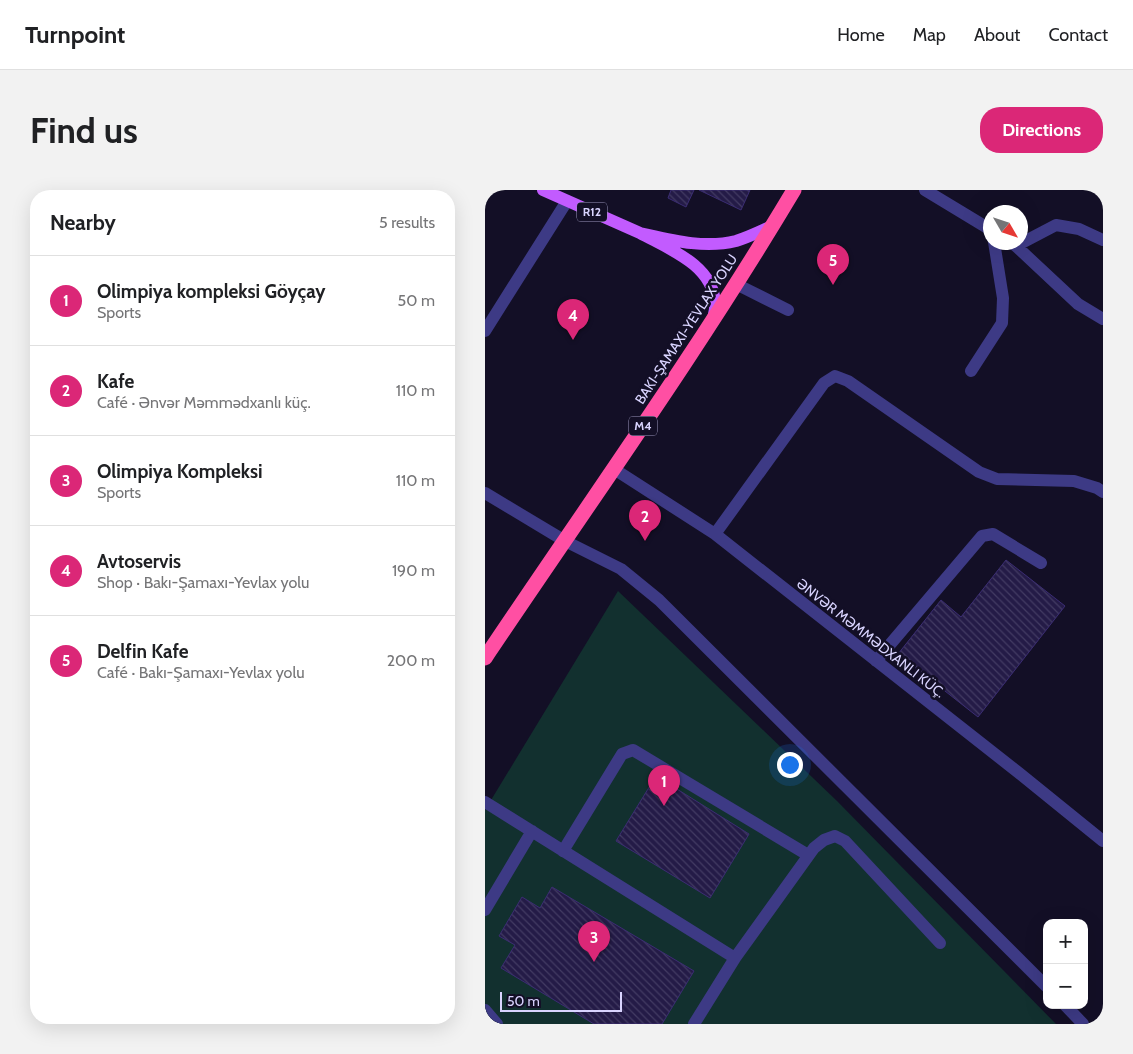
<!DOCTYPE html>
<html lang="en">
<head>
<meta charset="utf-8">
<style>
  body { margin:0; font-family:Cabin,sans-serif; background:#f2f2f2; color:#202124 }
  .controls { position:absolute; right:15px; bottom:15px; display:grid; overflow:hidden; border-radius:10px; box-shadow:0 5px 20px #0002 }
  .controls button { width:45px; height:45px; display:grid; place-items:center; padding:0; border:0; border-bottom:1px solid #e0e0e0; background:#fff; color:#202124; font:25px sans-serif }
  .compass { position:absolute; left:498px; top:15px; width:45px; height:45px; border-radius:50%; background:#fff; box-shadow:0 5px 20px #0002; rotate:129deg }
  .scale { position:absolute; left:15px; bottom:12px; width:122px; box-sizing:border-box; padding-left:5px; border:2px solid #d9d4ff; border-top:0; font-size:14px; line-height:18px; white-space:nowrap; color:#d9d4ff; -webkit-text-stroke:4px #130f26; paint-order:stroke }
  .you { position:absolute; left:304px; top:574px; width:18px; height:18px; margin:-12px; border:4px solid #fff; border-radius:50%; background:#1a73e8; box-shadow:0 0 0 8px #1a73e833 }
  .badge { display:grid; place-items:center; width:32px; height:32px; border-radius:50%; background:#db2777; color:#fff; font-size:16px; font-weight:700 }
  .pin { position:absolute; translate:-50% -41px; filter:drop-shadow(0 1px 2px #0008) }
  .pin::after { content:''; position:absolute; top:26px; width:18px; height:15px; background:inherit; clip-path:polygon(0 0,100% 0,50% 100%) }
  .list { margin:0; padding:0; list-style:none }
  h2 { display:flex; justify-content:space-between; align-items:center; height:65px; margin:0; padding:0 20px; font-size:21px }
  h2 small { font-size:16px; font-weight:400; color:#757577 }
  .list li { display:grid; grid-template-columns:32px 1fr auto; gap:15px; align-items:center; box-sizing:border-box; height:90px; padding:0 20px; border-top:1px solid #e0e0e0 }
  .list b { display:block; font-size:19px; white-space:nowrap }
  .list p { margin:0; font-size:16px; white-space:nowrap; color:#757577 }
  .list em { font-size:16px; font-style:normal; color:#757577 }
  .map { position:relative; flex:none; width:618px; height:834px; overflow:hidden; border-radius:20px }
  header { display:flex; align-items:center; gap:30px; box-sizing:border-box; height:70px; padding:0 25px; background:#fff; border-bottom:1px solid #e0e0e0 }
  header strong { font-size:24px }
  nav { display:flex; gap:28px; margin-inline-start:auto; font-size:18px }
  .intro { display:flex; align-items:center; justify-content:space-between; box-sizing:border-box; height:120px; padding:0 30px }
  h1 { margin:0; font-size:35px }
  .button { padding:12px 22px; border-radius:20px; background:#db2777; color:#fff; font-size:18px; font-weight:700 }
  main { display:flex; gap:30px; padding:0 30px }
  aside { flex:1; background:#fff; border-radius:20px; box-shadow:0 5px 20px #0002 }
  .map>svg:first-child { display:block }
  .garden { fill:#12302f }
  .building { fill:url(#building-back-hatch); stroke:#3b2d73 }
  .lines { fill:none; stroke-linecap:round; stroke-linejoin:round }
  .minor { stroke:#3d3a85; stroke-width:12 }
  .major { stroke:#c25bff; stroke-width:12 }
  .highway { stroke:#ff4fa3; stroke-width:15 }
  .labels { text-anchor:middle; stroke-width:5; stroke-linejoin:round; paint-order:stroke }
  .shield { fill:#130f26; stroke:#9e99be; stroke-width:1 }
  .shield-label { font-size:12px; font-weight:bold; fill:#d9d4ff }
  .street-label { font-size:14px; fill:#d9d4ff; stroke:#130f26 }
</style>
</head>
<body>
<header>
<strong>Turnpoint</strong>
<nav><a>Home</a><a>Map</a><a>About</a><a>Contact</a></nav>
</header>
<div class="intro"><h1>Find us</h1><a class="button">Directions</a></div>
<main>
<aside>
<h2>Nearby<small>5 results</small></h2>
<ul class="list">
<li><span class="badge">1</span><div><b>Olimpiya kompleksi Göyçay</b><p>Sports</p></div><em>50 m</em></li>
<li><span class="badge">2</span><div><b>Kafe</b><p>Café · Ənvər Məmmədxanlı küç.</p></div><em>110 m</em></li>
<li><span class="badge">3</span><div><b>Olimpiya Kompleksi</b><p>Sports</p></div><em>110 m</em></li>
<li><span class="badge">4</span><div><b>Avtoservis</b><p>Shop · Bakı-Şamaxı-Yevlax yolu</p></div><em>190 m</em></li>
<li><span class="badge">5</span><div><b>Delfin Kafe</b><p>Café · Bakı-Şamaxı-Yevlax yolu</p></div><em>200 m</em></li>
</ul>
</aside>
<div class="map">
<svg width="618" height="834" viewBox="0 0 618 834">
  <defs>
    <pattern id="building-back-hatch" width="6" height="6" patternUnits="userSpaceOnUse" patternTransform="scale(1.25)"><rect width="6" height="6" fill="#241b47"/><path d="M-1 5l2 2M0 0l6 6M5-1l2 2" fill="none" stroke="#433b63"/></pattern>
  </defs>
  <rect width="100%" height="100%" fill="#130f26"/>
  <path class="garden" d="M 133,401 L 352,611 L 571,834 L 0,834 L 0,620 Z"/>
  <path class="building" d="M 186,0 L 209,0 L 201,17 L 183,8 Z
    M 214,0 L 265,0 L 256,20 Z
    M 521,370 L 580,416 L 493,527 L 413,464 L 456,410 L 476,427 Z
    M 171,586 L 264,644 L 225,708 L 131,651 Z
    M 67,697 L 209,781 L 177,834 L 109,834 L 16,778 L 30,755 L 14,746 L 37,707 L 55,718 Z"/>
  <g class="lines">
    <path class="minor" d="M 440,0 L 506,40
      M 525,52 L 531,56 L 593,114 L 618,129
      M 531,56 L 571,35 L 594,39 L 618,50
      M 251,94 L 303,120
      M 0,141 L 82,11
      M 486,181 L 517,133 L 518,108 L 509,52
      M 129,279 L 230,344 L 534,583 L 618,651
      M 0,303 L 80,351 L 136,379 L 174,410 L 562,797
      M 230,344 L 339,193 L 350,186 L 363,191 L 494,282 L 512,289 L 589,291 L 612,298 L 618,302
      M 391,471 L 497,346 L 508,344 L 556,373
      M 0,612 L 250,768
      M 78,661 L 137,564 L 148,560 L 323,665
      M 0,720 L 47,641
      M 580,815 L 598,834
      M 0,820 L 12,834
      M 209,834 L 250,768 L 329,658 L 339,650 L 350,646 L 360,651 L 455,753"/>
    <path class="major" d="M 58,0 L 155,43
      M 228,129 C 229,123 231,118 230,113 C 228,75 184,59 155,43 C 186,50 219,59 251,51 C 264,47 276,41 287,36"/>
    <path class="highway" d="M 0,468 C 104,313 213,161 309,0"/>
  </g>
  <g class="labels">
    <g class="shield">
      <rect x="92" y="12.5" width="30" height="19" rx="4"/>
      <rect x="144" y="226.5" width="28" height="19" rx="4"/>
    </g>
    <g class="shield-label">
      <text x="107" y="26">R12</text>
      <text x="158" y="240">M4</text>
    </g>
    <g class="street-label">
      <text transform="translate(201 139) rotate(-57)" y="5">BAKI-ŞAMAXI-YEVLAX YOLU</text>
      <text transform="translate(386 448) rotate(38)" y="5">ƏNVƏR MƏMMƏDXANLI KÜÇ.</text>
    </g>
  </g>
</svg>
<div class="controls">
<button>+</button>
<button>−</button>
</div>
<svg class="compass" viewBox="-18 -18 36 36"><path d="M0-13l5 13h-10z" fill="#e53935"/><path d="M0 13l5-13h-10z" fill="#757577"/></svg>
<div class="scale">50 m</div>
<div class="you"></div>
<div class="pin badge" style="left:179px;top:616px">1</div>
<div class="pin badge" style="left:160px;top:351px">2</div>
<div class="pin badge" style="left:109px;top:772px">3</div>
<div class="pin badge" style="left:88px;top:150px">4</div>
<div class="pin badge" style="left:348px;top:95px">5</div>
</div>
</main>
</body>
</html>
